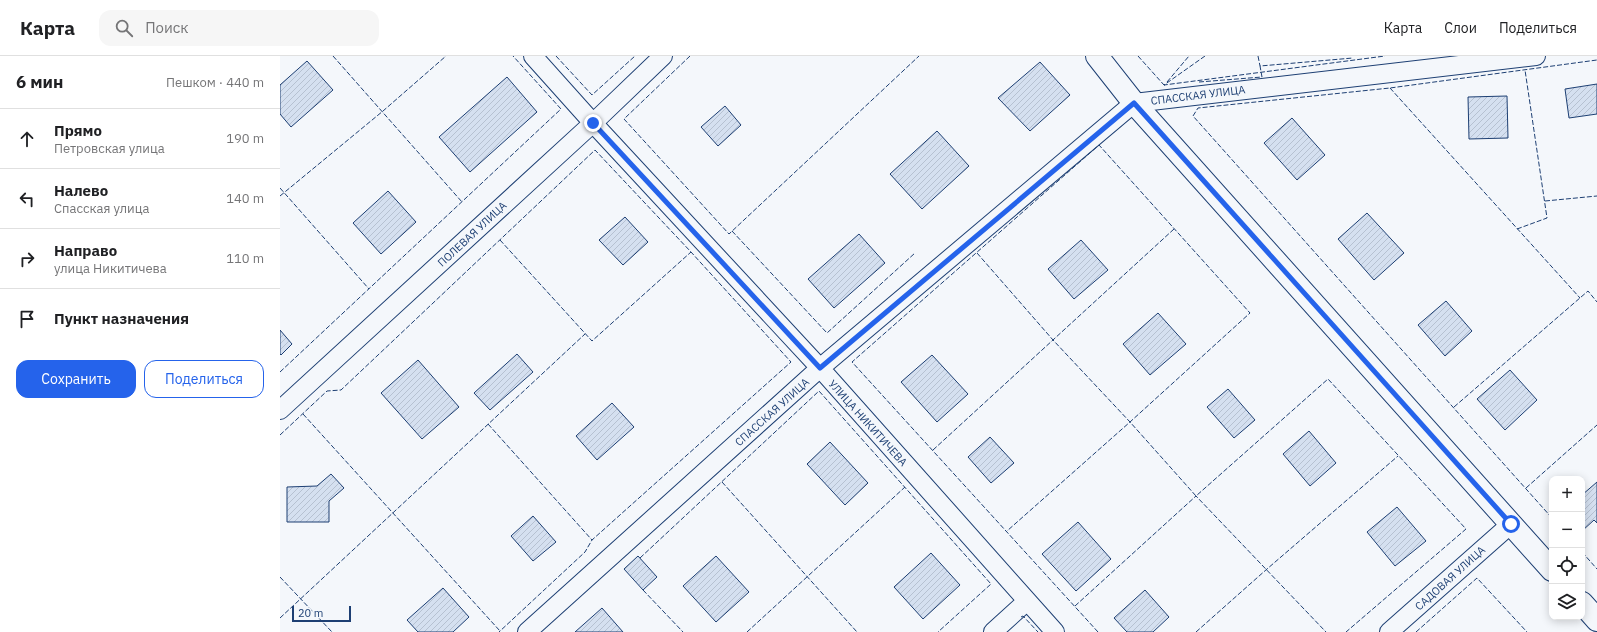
<!DOCTYPE html>
<html lang="ru">
<head>
<meta charset="utf-8">
<style>
  body { margin:0; font-family:"IBM Plex Sans",sans-serif; background:#f6f6f6; color:#202124 }
  .controls { position:absolute; right:12px; bottom:12px; display:grid; overflow:hidden; border-radius:8px; box-shadow:0 2px 10px #0003 }
  .controls button { width:36px; height:36px; display:grid; place-items:center; padding:0; border:0; border-bottom:1px solid #e0e0e0; background:#fff; color:#202124; font:20px sans-serif }
  .scale { position:absolute; left:12px; bottom:10px; width:59px; box-sizing:border-box; padding-left:4px; border:2px solid #1d3f73; border-top:0; font-size:11px; line-height:14px; white-space:nowrap; color:#1d3f73; -webkit-text-stroke:3px #f4f7fb; paint-order:stroke }
  .stop { position:absolute; width:12px; height:12px; margin:-9px; border:3px solid #2563eb; border-radius:50%; background:#fff }
  .stop.end { background:#2563eb; border-color:#fff; box-shadow:0 1px 4px #0008 }
  .list { margin:0; padding:0; list-style:none }
  h2 { display:flex; justify-content:space-between; align-items:center; height:52px; margin:0; padding:0 16px; font-size:17px }
  h2 small { font-size:13px; font-weight:400; color:#757577 }
  .list li { display:grid; grid-template-columns:26px 1fr auto; gap:12px; align-items:center; box-sizing:border-box; height:60px; padding:0 16px; border-top:1px solid #e0e0e0 }
  .list b { display:block; font-size:15px; white-space:nowrap }
  .list p { margin:0; font-size:13px; white-space:nowrap; color:#757577 }
  .list em { font-size:13px; font-style:normal; color:#757577 }
  .actions { display:flex; gap:8px; padding:12px 16px }
  .actions a { flex:1; padding:9px 0; border:1px solid #2563eb; border-radius:12px; text-align:center; font-size:14px; color:#2563eb }
  .actions .main { background:#2563eb; color:#fff }
  .icon { flex:none; width:22px; height:22px; fill:none; stroke:currentColor; stroke-width:2; stroke-linecap:round; stroke-linejoin:round }
  .map { position:relative; flex:none; width:1317px; height:576px; overflow:hidden }
  header { display:flex; align-items:center; gap:24px; box-sizing:border-box; height:56px; padding:0 20px; background:#fff; border-bottom:1px solid #e0e0e0 }
  header strong { font-size:19px }
  nav { display:flex; gap:22px; margin-inline-start:auto; font-size:14px }
  .search { width:280px; height:36px; background:#f6f6f6; display:flex; align-items:center; gap:10px; box-sizing:border-box; padding:0 14px; border-radius:12px; color:#757577; font-size:15px }
  main { display:flex }
  aside { flex:1; background:#fff }
  .map>svg:first-child { display:block }
  .building { fill:url(#building-hatch); stroke:#1d3f73 }
  .lines { fill:none; stroke-linecap:round; stroke-linejoin:round }
  .street-casing { stroke:#1d3f73; stroke-width:20 }
  .secondary-casing { stroke:#1d3f73; stroke-width:24 }
  .street { stroke:#f4f7fb; stroke-width:18 }
  .secondary { stroke:#f4f7fb; stroke-width:22 }
  .fence { stroke:#1d3f73; stroke-width:1; stroke-dasharray:5 2; stroke-linecap:butt }
  .route { stroke:#2563eb; stroke-width:5 }
  .labels { text-anchor:middle; stroke-width:3; stroke-linejoin:round; paint-order:stroke }
  .street-label { font-size:11px; fill:#1d3f73; stroke:#f4f7fb }
</style>
</head>
<body>
<header>
<strong>Карта</strong>
<div class="search"><svg class="icon" aria-label="search" viewBox="0 0 24 24"><circle cx="10" cy="10" r="6"/><path d="M15 15l6 6"/></svg>Поиск</div>
<nav><a>Карта</a><a>Слои</a><a>Поделиться</a></nav>
</header>
<main>
<aside>
<h2>6 мин<small>Пешком · 440 m</small></h2>
<ul class="list">
<li><svg class="icon" aria-label="ahead" viewBox="0 0 24 24"><path d="M12 20V5M6 11l6-6 6 6"/></svg><div><b>Прямо</b><p>Петровская улица</p></div><em>190 m</em></li>
<li><svg class="icon" aria-label="left" viewBox="0 0 24 24"><path d="M17 20v-9H6M10 6l-5 5 5 5"/></svg><div><b>Налево</b><p>Спасская улица</p></div><em>140 m</em></li>
<li><svg class="icon" aria-label="right" viewBox="0 0 24 24"><path d="M7 20v-9h11M14 6l5 5-5 5"/></svg><div><b>Направо</b><p>улица Никитичева</p></div><em>110 m</em></li>
<li><svg class="icon" aria-label="arrive" viewBox="0 0 24 24"><path d="M6 21V4h12l-3 4 3 4H6"/></svg><div><b>Пункт назначения</b></div></li>
</ul>
<div class="actions"><a class="main">Сохранить</a><a>Поделиться</a></div>
</aside>
<div class="map">
<svg width="1317" height="576" viewBox="0 0 1317 576">
  <defs>
    <pattern id="building-hatch" width="6" height="6" patternUnits="userSpaceOnUse"><rect width="6" height="6" fill="#d5e0f0"/><path d="M-1 1l2-2M0 6l6-6M5 7l2-2" fill="none" stroke="#b6c1d1"/></pattern>
  </defs>
  <rect width="100%" height="100%" fill="#f4f7fb"/>
  <path class="building" d="M 27,5 L 53,34 L 11,71 L 0,58 L 0,29 Z
    M 760,6 L 790,39 L 750,75 L 718,42 Z
    M 227,21 L 257,56 L 190,116 L 159,81 Z
    M 1317,28 L 1317,58 L 1289,62 L 1285,33 Z
    M 1227,40 L 1228,82 L 1189,83 L 1188,41 Z
    M 445,50 L 461,69 L 438,90 L 421,71 Z
    M 1012,62 L 1045,99 L 1017,124 L 984,87 Z
    M 657,75 L 689,110 L 642,153 L 610,118 Z
    M 108,135 L 136,166 L 101,198 L 73,167 Z
    M 1087,157 L 1124,197 L 1094,224 L 1058,183 Z
    M 345,161 L 368,186 L 343,209 L 319,184 Z
    M 579,178 L 605,207 L 554,252 L 528,223 Z
    M 801,184 L 828,214 L 794,243 L 768,213 Z
    M 1166,245 L 1192,275 L 1165,300 L 1138,269 Z
    M 878,257 L 906,288 L 870,319 L 843,288 Z
    M 0,274 L 12,288 L 1,299 L 0,298 Z
    M 237,298 L 253,316 L 210,354 L 194,337 Z
    M 652,299 L 688,338 L 657,366 L 621,326 Z
    M 138,304 L 179,351 L 142,383 L 101,337 Z
    M 1230,314 L 1257,344 L 1225,374 L 1197,343 Z
    M 948,333 L 975,364 L 954,382 L 927,351 Z
    M 332,347 L 354,371 L 317,404 L 296,380 Z
    M 1029,375 L 1056,407 L 1030,430 L 1003,398 Z
    M 710,381 L 734,407 L 711,427 L 688,401 Z
    M 550,386 L 588,427 L 565,449 L 527,408 Z
    M 51,418 L 64,432 L 49,445 L 49,466 L 7,466 L 7,431 L 37,430 Z
    M 1317,426 L 1317,467 L 1314,464 L 1302,475 L 1302,454 L 1304,452 L 1302,450 L 1302,439 Z
    M 1117,451 L 1146,485 L 1115,510 L 1087,476 Z
    M 253,460 L 276,486 L 253,505 L 231,480 Z
    M 798,466 L 831,503 L 796,535 L 762,498 Z
    M 651,497 L 680,529 L 643,563 L 614,531 Z
    M 358,500 L 377,521 L 363,534 L 344,513 Z
    M 436,500 L 469,536 L 436,566 L 403,530 Z
    M 163,532 L 189,561 L 173,576 L 138,576 L 127,564 Z
    M 865,534 L 889,561 L 873,576 L 847,576 L 834,562 Z
    M 322,552 L 343,576 L 295,576 Z"/>
  <g class="lines">
    <g class="street-casing">
      <path id="street" d="M 253,0 L 313,67 L 540,312 L 775,576
        M 0,354 L 313,67 L 383,0
        M 247,576 L 540,312 L 854,47 L 1256,0
        M 713,576 L 747,545
        M 1109,576 L 1231,468"/>
    </g>
    <g class="secondary-casing">
      <path id="secondary" d="M 817,0 L 854,47 L 1272,514
        M 1302,547 L 1317,564"/>
    </g>
    <use href="#street" class="street"/>
    <use href="#secondary" class="secondary"/>
    <path class="fence" d="M 53,0 L 182,146
      M 276,0 L 312,39 L 355,0
      M 410,0 L 344,63 L 449,178 L 639,0
      M 858,0 L 884,29 L 885,29
      M 925,0 L 884,29 L 1105,0
      M 978,0 L 980,10
      M 887,26 L 909,0
      M 919,26 L 982,21 L 980,10 L 1073,2
      M 1110,32 L 1300,242
      M 0,132 L 89,233
      M 0,140 L 103,55 L 166,0
      M 1265,145 L 1317,140
      M 1237,173 L 1267,162 L 1245,14
      M 452,175 L 547,277 L 635,197
      M 220,184 L 312,285 L 411,196
      M 697,197 L 773,284 L 850,366 L 727,475
      M 0,316 L 281,53 L 233,0
      M 1174,351 L 1308,235 L 1317,246
      M 23,358 L 220,575
      M 208,368 L 312,484
      M 0,379 L 47,335 L 61,334 L 315,94 L 411,196 L 511,306 L 312,484 L 305,496 L 219,576
      M 653,394 L 894,173
      M 442,426 L 577,576
      M 1246,432 L 1317,369
      M 1272,462 L 913,60 L 918,52 L 1110,32 L 1317,4
      M 1302,496 L 1317,513
      M 360,502 L 539,335 L 711,528 L 658,576
      M 0,521 L 52,576
      M 363,534 L 403,576
      M 795,550 L 916,440 L 1046,576
      M 741,561 L 743,560 L 758,576
      M 0,562 L 305,278
      M 467,576 L 625,431
      M 818,576 L 572,306 L 819,89 L 970,257 L 850,366 L 916,440 L 1048,323 L 1186,473 L 1066,576
      M 916,576 L 987,513 L 1118,400
      M 1136,576 L 1197,522 L 1247,576"/>
  </g>
  <g class="lines">
    <path class="route" d="M 313,67 L 540,312 L 854,47 L 1231,468"/>
  </g>
  <g class="labels">
    <g class="street-label">
      <text transform="translate(918 39) rotate(-7)" y="4">СПАССКАЯ УЛИЦА</text>
      <text transform="translate(192 178) rotate(-43)" y="4">ПОЛЕВАЯ УЛИЦА</text>
      <text transform="translate(492 356) rotate(-42)" y="4">СПАССКАЯ УЛИЦА</text>
      <text transform="translate(588 367) rotate(48)" y="4">УЛИЦА НИКИТИЧЕВА</text>
      <text transform="translate(1170 522) rotate(-42)" y="4">САДОВАЯ УЛИЦА</text>
    </g>
  </g>
</svg>
<div class="controls">
<button>+</button>
<button>−</button>
<button><svg class="icon" aria-label="locate" viewBox="0 0 24 24"><circle cx="12" cy="12" r="6"/><path d="M12 2v4M12 18v4M2 12h4M18 12h4"/></svg></button>
<button><svg class="icon" aria-label="layers" viewBox="0 0 24 24"><path d="M12 4l9 5-9 5-9-5zM3 14l9 5 9-5"/></svg></button>
</div>
<div class="scale">20 m</div>
<div class="stop" style="left:1231px;top:468px"></div>
<div class="stop end" style="left:313px;top:67px"></div>
</div>
</main>
</body>
</html>
